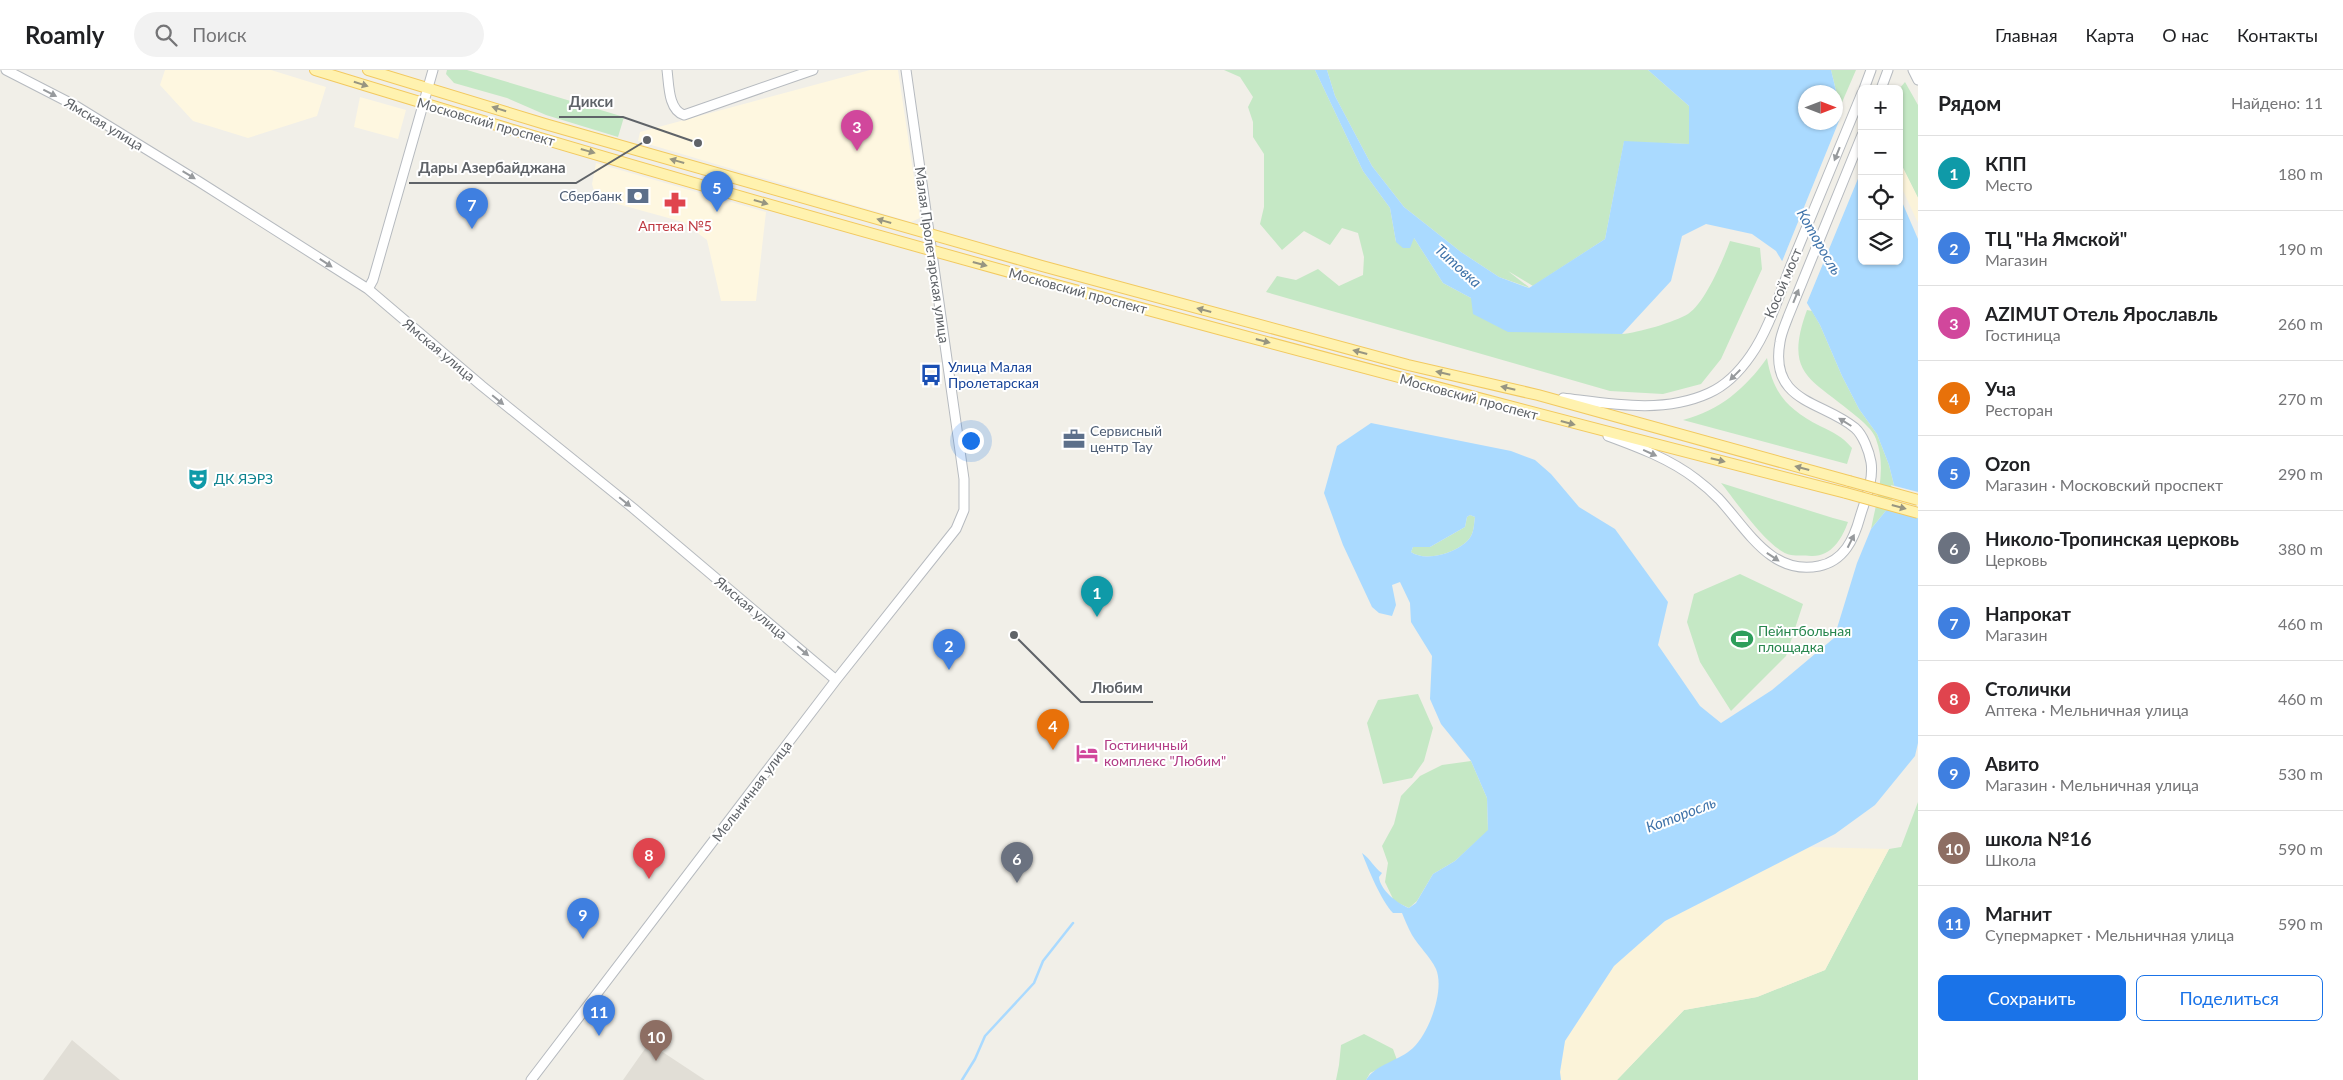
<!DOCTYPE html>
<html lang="ru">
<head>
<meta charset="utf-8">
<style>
  body { margin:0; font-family:Lato,sans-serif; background:#f2f2f2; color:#202124 }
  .controls { position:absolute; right:15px; top:15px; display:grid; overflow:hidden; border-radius:8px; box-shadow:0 1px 4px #0004 }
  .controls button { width:45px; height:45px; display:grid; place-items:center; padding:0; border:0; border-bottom:1px solid #e0e0e0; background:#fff; color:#202124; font:25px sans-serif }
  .compass { position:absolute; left:1798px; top:15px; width:45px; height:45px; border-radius:50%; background:#fff; box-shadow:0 1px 4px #0004; rotate:90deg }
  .you { position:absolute; left:970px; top:370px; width:18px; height:18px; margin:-12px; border:4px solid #fff; border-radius:50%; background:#1a73e8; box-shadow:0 0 0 8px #1a73e833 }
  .badge { display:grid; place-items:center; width:32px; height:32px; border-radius:50%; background:#1a73e8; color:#fff; font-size:16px; font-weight:700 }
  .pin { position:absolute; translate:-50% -41px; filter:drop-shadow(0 1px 2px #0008) }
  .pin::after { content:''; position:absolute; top:26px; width:18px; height:15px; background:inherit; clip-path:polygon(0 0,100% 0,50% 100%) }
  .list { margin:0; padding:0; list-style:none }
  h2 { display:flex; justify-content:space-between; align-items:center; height:65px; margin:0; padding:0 20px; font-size:21px }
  h2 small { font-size:16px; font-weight:400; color:#757577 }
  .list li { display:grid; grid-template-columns:32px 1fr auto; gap:15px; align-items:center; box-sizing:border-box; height:75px; padding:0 20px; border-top:1px solid #e0e0e0 }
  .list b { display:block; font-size:19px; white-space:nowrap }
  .list p { margin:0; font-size:16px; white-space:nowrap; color:#757577 }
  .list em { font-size:16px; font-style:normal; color:#757577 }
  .actions { display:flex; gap:10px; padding:15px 20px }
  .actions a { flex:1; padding:11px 0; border:1px solid #1a73e8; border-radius:8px; text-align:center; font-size:18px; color:#1a73e8 }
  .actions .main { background:#1a73e8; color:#fff }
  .icon { flex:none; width:28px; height:28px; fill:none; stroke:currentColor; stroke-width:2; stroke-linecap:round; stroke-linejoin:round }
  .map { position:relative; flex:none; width:1918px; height:1010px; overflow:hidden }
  header { display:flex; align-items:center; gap:30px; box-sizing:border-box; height:70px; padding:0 25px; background:#fff; border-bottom:1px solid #e0e0e0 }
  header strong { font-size:24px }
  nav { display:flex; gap:28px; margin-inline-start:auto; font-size:18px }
  .search { width:350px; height:45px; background:#f2f2f2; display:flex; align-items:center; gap:12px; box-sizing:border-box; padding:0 18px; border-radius:28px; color:#757577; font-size:19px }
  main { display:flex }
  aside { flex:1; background:#fff }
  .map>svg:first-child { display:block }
  .commercial { fill:#fef7e0 }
  .education { fill:#e1ded6 }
  .green { fill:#c5e8c5 }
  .sand { fill:#fbf3d9 }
  .water { fill:#aadaff; fill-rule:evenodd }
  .pier { fill:#f1efe8 }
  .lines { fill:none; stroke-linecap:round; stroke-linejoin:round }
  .stream { stroke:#aadaff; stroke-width:2.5 }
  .secondary-casing { stroke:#b6babf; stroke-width:11 }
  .primary-casing { stroke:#f2c960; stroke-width:12 }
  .secondary { stroke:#fff; stroke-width:9 }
  .primary { stroke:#fff2af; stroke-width:10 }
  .primary-bridge-casing { stroke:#f2c960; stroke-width:12; stroke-linecap:butt }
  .primary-bridge { stroke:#fff2af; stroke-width:10 }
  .oneway { fill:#979581 }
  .oneway2 { fill:#979a9d }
  .labels { text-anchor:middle; stroke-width:4; stroke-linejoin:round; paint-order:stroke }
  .street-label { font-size:14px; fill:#5f6368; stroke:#fff }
  .service-label { font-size:14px; fill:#4e5e75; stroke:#fff; text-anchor:end }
  .health-label { font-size:14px; fill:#be3a42; stroke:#fff }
  .transit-label { font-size:14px; fill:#164399; stroke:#fff; text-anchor:start }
  .culture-label { font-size:14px; fill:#0d838f; stroke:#fff; text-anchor:start }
  .leisure-label { font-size:14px; fill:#27864d; stroke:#fff; text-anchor:start }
  .hotel-label { font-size:14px; fill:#b23c85; stroke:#fff; text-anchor:start }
  .water-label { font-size:15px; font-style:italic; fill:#4174aa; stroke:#fff }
  .leader { fill:none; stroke:#5f6368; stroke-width:2 }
  .callout-dot { fill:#5f6368; stroke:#fff; stroke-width:2 }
  .callout-label { font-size:15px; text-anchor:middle; font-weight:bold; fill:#5f6368; stroke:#fff; stroke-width:4; stroke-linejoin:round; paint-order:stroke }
</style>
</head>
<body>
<header>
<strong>Roamly</strong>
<div class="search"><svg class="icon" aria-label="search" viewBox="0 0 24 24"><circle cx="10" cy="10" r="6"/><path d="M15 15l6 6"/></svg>Поиск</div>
<nav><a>Главная</a><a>Карта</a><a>О нас</a><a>Контакты</a></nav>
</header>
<main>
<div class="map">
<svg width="1918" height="1010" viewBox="0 0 1918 1010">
  <rect width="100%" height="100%" fill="#f1efe8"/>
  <path class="commercial" d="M 165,0 L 271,0 L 326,17 L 317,46 L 248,68 L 193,51 L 160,15 Z
    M 870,0 L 898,0 L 920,148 L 911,152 L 638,71 L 640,62 Z
    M 360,27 L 406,40 L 398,69 L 354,57 Z
    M 596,93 L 766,142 L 756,231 L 721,231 L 707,170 L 683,152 L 596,128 L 592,114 Z"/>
  <path class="education" d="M 72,970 L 120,1010 L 43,1010 Z
    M 649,973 L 705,1010 L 623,1010 Z"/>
  <path class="green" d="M 447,0 L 467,0 L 624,47 L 618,67 L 546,45 L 507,28 L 454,13 L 446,4 Z
    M 1224,0 L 1315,0 L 1363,101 L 1390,138 L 1396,172 L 1414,168 L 1443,213 L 1471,228 L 1622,264 C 1637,263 1675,252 1688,244 C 1705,233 1723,190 1730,171 L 1760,178 L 1762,199 L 1721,289 L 1701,314 L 1663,324 L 1610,321 L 1266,222 L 1277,206 L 1296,210 L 1318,199 L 1339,216 L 1363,205 L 1364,187 L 1358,163 L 1342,158 L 1330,175 L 1304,161 L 1282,180 L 1260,154 L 1264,137 L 1264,84 L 1253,67 L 1253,52 L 1248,37 L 1253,27 L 1240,7 Z
    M 1327,0 L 1648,0 L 1689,36 L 1689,74 L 1624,72 L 1605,169 L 1533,216 L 1508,201 L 1530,218 L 1499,207 L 1461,182 L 1404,137 L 1372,96 L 1335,26 Z
    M 1831,0 L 1856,0 L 1840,37 Z
    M 1905,12 L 1918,35 L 1918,128 L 1899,90 L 1899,19 Z
    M 1807,240 L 1812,241 L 1820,255 L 1842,306 L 1859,339 L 1877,364 L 1889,395 L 1897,427 L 1871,459 C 1877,428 1887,399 1876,369 C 1873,360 1863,352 1856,346 C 1812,308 1783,306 1807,240 Z
    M 1767,288 C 1773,324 1788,339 1820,356 C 1833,362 1843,367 1852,378 L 1847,394 L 1683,350 C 1720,340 1745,319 1767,288 Z
    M 1721,413 L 1833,448 L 1848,452 C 1842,469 1831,487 1811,486 C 1804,485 1797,486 1791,485 C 1769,481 1736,431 1721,413 Z
    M 1470,445 L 1475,447 C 1474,453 1474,461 1471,466 C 1462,482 1426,493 1411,482 L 1413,477 L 1430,477 L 1465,457 L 1467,447 Z
    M 1740,504 L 1803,534 L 1786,586 L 1731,641 L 1700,592 L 1687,552 L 1694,524 Z
    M 1418,624 L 1433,658 L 1424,691 L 1412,708 L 1383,714 L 1367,653 L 1378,630 Z
    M 1471,691 L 1487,728 L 1488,761 L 1455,791 L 1433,804 L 1417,831 L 1409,838 L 1394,831 L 1385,812 L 1388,793 L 1382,776 L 1394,754 L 1401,726 L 1420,706 L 1442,695 Z
    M 1918,732 L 1918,1010 L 1617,1010 L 1684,940 L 1757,927 L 1825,900 L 1889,779 L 1901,777 Z
    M 1364,964 L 1393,979 L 1397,990 L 1370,1003 L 1366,1010 L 1336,1010 L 1339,995 L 1341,975 Z"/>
  <path class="sand" d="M 1899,90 L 1918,128 L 1918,153 L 1899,112 Z
    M 1810,777 L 1889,779 L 1825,900 L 1757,927 L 1684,940 L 1617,1010 L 1561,1010 L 1560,1002 L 1565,971 L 1614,896 L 1665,851 Z"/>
  <path class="water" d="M 1315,0 L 1327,0 L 1335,26 L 1372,96 L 1404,137 L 1461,182 L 1499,207 L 1529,218 L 1605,169 L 1624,71 L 1689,74 L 1689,36 L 1648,0 L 1831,0 L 1842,46 L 1862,81 L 1862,191 L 1899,191 L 1899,125 L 1918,169 L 1918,673 L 1915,686 L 1875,735 L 1835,764 L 1665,851 L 1614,896 L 1565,971 L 1560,1002 L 1561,1010 L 1366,1010 C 1376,994 1399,991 1413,978 C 1429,963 1445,920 1436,899 C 1430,886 1419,877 1412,865 C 1408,858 1405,850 1402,843 L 1393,843 C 1381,830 1369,801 1362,783 C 1371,789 1374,798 1382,803 L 1379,807 C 1380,820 1398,834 1409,838 L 1416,833 L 1433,804 L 1455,791 L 1488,760 L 1487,728 L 1471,691 L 1441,654 L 1430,629 L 1432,586 L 1411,552 L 1410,533 L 1400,512 L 1392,515 L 1396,535 L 1392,546 L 1379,543 L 1372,537 L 1343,475 L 1324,423 L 1337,376 L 1371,353 L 1511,381 L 1535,390 L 1551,404 L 1579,437 L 1615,459 L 1668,532 L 1658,575 L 1700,636 L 1721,653 L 1772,620 L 1834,568 L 1857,493 L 1871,459 L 1897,427 L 1889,395 L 1877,364 L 1859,339 L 1842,306 L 1820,255 L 1776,181 L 1752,164 L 1706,154 L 1682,166 L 1671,211 L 1622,264 L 1508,262 L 1473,244 L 1471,228 L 1443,213 L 1414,168 L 1410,178 L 1403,178 L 1396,172 L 1390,138 L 1363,101 ZM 1806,22 L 1836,22 L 1836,52 L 1806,52 ZM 1470,445 L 1475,447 C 1474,453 1474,461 1471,466 C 1462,482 1426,493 1411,482 L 1413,477 L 1430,477 L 1465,457 L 1467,447 Z"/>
  <path class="pier" d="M 1843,41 L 1862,78 L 1862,99 L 1806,235 L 1781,194 Z
    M 1891,415 L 1918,422 L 1918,448 L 1883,439 L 1894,427 Z"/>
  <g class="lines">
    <path class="stream" d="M 962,1010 L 975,989 L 985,966 L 1034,913 L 1043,891 L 1073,853"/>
    <g class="secondary-casing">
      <path id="secondary" d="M 6,0 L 76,36 L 198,111 L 368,219 L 482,316 L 633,438 L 836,610
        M 667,0 C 669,14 668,40 684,45 L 813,0
        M 1913,0 L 1918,10
        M 1864,19 L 1871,0
        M 1881,19 L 1888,0
        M 368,219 L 373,210 L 433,0
        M 1563,328 C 1612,334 1663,344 1709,323 C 1727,315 1740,301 1751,285 C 1769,259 1779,225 1791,195 C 1815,138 1838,80 1862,23
        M 1608,366 C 1638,377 1670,389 1696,409 C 1704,415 1712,422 1719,429 C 1747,459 1771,506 1819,496 C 1844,491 1854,469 1860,447 C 1865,430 1874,410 1871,392 C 1869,381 1863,365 1855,358 C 1823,331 1769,333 1780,272 C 1781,264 1785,255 1788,247 L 1862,65
        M 531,1010 L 836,610 L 956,459 L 964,440 L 964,409 L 906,0"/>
    </g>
    <g class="primary-casing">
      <path id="primary" d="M 315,0 C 821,156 1333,292 1846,423
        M 368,0 L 545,54 L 1042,196 L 1408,295 L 1538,325 L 1849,411"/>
    </g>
    <use href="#secondary" class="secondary"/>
    <use href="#primary" class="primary"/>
    <g class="primary-bridge-casing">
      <path id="primary-bridge" d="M 1849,411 L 1918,430
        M 1846,423 L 1918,443"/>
    </g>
    <use href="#primary-bridge" class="primary-bridge"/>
  </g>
  <defs><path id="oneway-solid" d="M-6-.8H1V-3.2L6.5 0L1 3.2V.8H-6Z" transform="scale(1.25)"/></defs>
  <g class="oneway">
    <use href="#oneway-solid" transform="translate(361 14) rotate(17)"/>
    <use href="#oneway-solid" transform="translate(499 39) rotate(-163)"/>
    <use href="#oneway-solid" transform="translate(588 81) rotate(16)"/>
    <use href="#oneway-solid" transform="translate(677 91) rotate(-164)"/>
    <use href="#oneway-solid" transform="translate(761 132) rotate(16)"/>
    <use href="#oneway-solid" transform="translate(884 151) rotate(-164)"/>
    <use href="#oneway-solid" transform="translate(980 194) rotate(15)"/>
    <use href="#oneway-solid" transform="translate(1204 240) rotate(-165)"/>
    <use href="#oneway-solid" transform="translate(1263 271) rotate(15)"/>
    <use href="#oneway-solid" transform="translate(1360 282) rotate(-165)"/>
    <use href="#oneway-solid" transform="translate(1443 303) rotate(-167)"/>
    <use href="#oneway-solid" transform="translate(1508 318) rotate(-167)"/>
    <use href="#oneway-solid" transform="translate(1568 353) rotate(15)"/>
    <use href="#oneway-solid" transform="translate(1718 390) rotate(14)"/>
    <use href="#oneway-solid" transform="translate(1802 398) rotate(-165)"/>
    <use href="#oneway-solid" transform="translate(1899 437) rotate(15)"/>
  </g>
  <g class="oneway2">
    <use href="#oneway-solid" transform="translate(50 23) rotate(27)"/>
    <use href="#oneway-solid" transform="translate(1837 84) rotate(112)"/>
    <use href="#oneway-solid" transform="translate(189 105) rotate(31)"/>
    <use href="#oneway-solid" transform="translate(326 193) rotate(33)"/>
    <use href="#oneway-solid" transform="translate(1796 226) rotate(-68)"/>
    <use href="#oneway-solid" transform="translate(1735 305) rotate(135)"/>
    <use href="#oneway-solid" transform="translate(498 330) rotate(39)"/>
    <use href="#oneway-solid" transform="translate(1845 352) rotate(-148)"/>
    <use href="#oneway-solid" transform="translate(1650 383) rotate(24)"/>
    <use href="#oneway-solid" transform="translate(625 432) rotate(39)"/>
    <use href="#oneway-solid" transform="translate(1851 471) rotate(-63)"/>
    <use href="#oneway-solid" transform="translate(1773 487) rotate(34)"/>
    <use href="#oneway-solid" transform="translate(803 581) rotate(40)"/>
  </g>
  <defs>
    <g id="bank-bare" transform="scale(1.725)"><path d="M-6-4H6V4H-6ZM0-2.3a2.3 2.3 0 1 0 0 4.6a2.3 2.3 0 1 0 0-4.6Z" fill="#5c6f8a" stroke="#fff" stroke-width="2.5" paint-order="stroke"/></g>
    <g id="pharmacy-bare" transform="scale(1.725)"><path d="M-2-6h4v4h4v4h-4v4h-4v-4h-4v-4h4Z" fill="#e0444e" stroke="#fff" stroke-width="2.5" paint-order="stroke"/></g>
    <g id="bus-bare" transform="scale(1.725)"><path d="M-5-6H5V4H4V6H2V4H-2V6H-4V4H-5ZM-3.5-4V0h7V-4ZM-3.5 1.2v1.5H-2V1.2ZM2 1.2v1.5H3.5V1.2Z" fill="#1a4fb4" stroke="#fff" stroke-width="2.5" paint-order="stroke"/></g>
    <g id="office-bare" transform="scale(1.725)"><path d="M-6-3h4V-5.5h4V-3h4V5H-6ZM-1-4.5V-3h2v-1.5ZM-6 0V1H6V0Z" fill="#5c6f8a" stroke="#fff" stroke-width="2.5" paint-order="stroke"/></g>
    <g id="theatre-bare" transform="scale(1.725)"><path d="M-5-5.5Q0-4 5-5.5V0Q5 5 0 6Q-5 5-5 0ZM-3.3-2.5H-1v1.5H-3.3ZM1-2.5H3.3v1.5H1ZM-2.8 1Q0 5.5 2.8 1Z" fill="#0f9aa8" stroke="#fff" stroke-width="2.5" paint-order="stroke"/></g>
    <g id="stadium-bare" transform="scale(1.725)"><path d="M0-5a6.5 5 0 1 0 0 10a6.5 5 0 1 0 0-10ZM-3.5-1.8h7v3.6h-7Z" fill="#2e9e5b" stroke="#fff" stroke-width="2.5" paint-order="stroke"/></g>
    <g id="hotel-bare" transform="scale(1.725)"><path d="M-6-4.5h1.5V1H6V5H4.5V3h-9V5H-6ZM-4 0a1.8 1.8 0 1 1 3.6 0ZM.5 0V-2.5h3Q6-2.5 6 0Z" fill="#d1479c" stroke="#fff" stroke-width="2.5" paint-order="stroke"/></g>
  </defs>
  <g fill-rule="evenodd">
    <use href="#bank-bare" x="638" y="126"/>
    <use href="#pharmacy-bare" x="675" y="133"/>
    <use href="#bus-bare" x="931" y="305"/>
    <use href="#office-bare" x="1074" y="369"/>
    <use href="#theatre-bare" x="198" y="409"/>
    <use href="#stadium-bare" x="1742" y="569"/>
    <use href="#hotel-bare" x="1087" y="683"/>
  </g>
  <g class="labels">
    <g class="street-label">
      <text transform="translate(486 52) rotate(16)" y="5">Московский проспект</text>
      <text transform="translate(104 54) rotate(31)" y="5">Ямская улица</text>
      <text transform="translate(932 185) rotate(82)" y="5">Малая Пролетарская улица</text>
      <text transform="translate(1783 213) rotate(-67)" y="5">Косой мост</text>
      <text transform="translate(1078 221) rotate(15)" y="5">Московский проспект</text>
      <text transform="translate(439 280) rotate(40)" y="5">Ямская улица</text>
      <text transform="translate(1469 327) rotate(15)" y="5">Московский проспект</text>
      <text transform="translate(751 538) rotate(40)" y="5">Ямская улица</text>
      <text transform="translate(752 721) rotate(-53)" y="5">Мельничная улица</text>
    </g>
    <g class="service-label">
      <text x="622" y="131">Сбербанк</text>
      <text x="1090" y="366" text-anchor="start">Сервисный<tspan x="1090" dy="16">центр Тау</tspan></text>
    </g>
    <g class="health-label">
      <text x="675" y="161">Аптека №5</text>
    </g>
    <g class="transit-label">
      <text x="948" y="302">Улица Малая<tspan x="948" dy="16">Пролетарская</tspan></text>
    </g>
    <g class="culture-label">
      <text x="214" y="414">ДК ЯЭРЗ</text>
    </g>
    <g class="leisure-label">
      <text x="1758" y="566">Пейнтбольная<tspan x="1758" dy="16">площадка</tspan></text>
    </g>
    <g class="hotel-label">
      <text x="1104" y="680">Гостиничный<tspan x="1104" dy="16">комплекс "Любим"</tspan></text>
    </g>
    <g class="water-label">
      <text transform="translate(1819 172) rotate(60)" y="5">Которосль</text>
      <text transform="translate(1458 196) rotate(42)" y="5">Титовка</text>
      <text transform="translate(1681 745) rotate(-21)" y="5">Которосль</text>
    </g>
  </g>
  <path class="leader" d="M698 73L623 47H559M647 70L576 113H409M1014 565L1081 632H1153"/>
  <g class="callout-dot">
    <circle cx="698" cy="73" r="5"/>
    <circle cx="647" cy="70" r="5"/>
    <circle cx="1014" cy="565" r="5"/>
  </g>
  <g class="callout-label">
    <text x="591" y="37">Дикси</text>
    <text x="492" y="103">Дары Азербайджана</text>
    <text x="1117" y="623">Любим</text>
  </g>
</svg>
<div class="controls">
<button>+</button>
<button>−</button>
<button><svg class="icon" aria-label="locate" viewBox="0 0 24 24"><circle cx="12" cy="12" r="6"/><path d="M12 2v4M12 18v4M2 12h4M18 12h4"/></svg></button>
<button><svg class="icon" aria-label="layers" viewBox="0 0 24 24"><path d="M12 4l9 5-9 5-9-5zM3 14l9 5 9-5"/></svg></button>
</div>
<svg class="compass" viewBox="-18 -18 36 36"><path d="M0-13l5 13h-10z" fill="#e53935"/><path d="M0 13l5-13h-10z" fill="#757577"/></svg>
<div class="you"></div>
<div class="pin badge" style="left:1097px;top:547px;background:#0f9aa8">1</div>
<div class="pin badge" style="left:949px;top:600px;background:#3f7fe0">2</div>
<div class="pin badge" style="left:857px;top:81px;background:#d1479c">3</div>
<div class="pin badge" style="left:1053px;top:680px;background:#e8710a">4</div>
<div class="pin badge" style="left:717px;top:142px;background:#3f7fe0">5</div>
<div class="pin badge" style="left:1017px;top:813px;background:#6b7280">6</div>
<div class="pin badge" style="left:472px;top:159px;background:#3f7fe0">7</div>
<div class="pin badge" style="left:649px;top:809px;background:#e0444e">8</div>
<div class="pin badge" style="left:583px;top:869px;background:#3f7fe0">9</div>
<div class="pin badge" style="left:656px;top:991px;background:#8d6e63">10</div>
<div class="pin badge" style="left:599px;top:966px;background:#3f7fe0">11</div>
</div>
<aside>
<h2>Рядом<small>Найдено: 11</small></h2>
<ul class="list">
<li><span class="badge" style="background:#0f9aa8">1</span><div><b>КПП</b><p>Место</p></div><em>180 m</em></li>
<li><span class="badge" style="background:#3f7fe0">2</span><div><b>ТЦ &quot;На Ямской&quot;</b><p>Магазин</p></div><em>190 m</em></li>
<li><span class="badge" style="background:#d1479c">3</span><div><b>AZIMUT Отель Ярославль</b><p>Гостиница</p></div><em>260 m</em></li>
<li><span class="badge" style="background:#e8710a">4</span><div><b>Уча</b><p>Ресторан</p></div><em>270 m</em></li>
<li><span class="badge" style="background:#3f7fe0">5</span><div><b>Ozon</b><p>Магазин · Московский проспект</p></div><em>290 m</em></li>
<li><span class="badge" style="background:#6b7280">6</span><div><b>Николо-Тропинская церковь</b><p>Церковь</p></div><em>380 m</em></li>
<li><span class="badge" style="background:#3f7fe0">7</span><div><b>Напрокат</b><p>Магазин</p></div><em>460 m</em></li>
<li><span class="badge" style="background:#e0444e">8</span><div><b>Столички</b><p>Аптека · Мельничная улица</p></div><em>460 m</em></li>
<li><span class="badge" style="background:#3f7fe0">9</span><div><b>Авито</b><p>Магазин · Мельничная улица</p></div><em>530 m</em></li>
<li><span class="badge" style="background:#8d6e63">10</span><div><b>школа №16</b><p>Школа</p></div><em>590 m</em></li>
<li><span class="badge" style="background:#3f7fe0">11</span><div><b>Магнит</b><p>Супермаркет · Мельничная улица</p></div><em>590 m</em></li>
</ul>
<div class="actions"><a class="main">Сохранить</a><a>Поделиться</a></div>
</aside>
</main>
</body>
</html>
